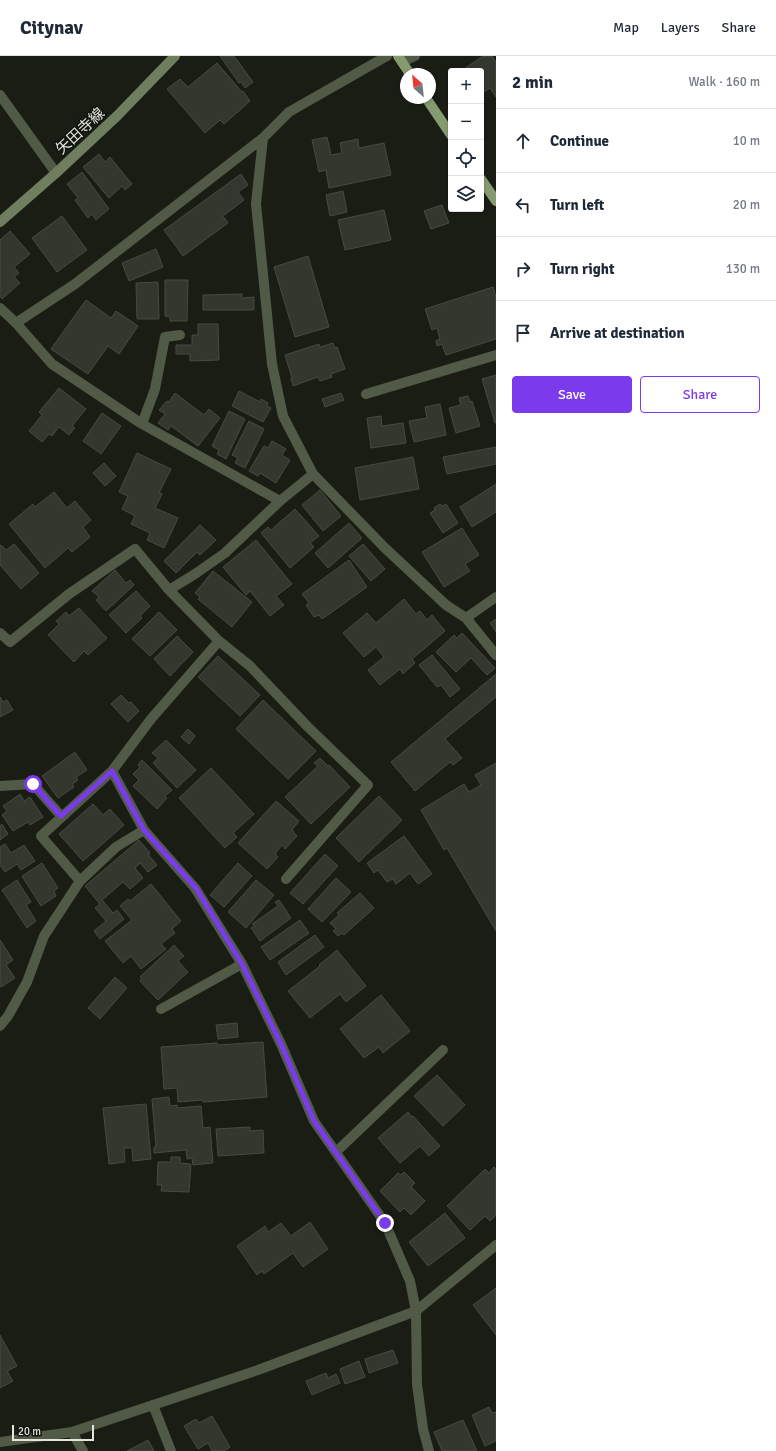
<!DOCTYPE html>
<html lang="en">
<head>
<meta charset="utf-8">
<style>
  body { margin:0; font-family:Signika,"Noto Sans JP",sans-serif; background:#f2f2f3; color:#1f2937 }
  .controls { position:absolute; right:12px; top:12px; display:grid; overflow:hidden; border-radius:4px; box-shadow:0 1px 3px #0004 }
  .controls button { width:36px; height:36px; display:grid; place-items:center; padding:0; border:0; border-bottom:1px solid #e0e1e3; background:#fff; color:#1f2937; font:20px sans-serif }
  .compass { position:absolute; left:400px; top:12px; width:36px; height:36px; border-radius:50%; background:#fff; box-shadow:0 1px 3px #0004; rotate:333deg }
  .scale { position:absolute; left:12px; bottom:10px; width:82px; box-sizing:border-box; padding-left:4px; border:2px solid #e2e6df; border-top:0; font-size:11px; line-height:14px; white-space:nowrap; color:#e2e6df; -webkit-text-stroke:3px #10140c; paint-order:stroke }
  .stop { position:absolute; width:12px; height:12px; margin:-9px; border:3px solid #7c3aed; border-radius:50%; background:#fff }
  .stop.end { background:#7c3aed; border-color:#fff; box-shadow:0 1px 4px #0008 }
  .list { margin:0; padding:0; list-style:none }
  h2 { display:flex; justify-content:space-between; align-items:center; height:52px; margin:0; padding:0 16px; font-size:17px }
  h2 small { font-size:13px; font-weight:400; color:#747a83 }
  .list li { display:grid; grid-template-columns:26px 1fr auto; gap:12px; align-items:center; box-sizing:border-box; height:64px; padding:0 16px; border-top:1px solid #e0e1e3 }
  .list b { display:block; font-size:15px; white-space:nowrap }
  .list em { font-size:13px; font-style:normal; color:#747a83 }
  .actions { display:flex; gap:8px; padding:12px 16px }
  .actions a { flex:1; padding:9px 0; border:1px solid #7c3aed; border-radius:4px; text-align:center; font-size:14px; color:#7c3aed }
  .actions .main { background:#7c3aed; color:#fff }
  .icon { flex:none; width:22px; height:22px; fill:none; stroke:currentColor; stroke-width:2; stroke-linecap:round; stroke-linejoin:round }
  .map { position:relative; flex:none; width:496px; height:1395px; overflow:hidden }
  header { display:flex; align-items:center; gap:24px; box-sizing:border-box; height:56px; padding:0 20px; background:#fff; border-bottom:1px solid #e0e1e3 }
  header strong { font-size:19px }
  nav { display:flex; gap:22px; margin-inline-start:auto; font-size:14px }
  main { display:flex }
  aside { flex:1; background:#fff }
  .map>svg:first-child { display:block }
  .building { fill:#33372e; stroke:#464b41 }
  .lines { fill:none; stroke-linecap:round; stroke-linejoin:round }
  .minor { stroke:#505a46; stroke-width:10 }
  .tertiary { stroke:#505a46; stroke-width:10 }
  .secondary { stroke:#6e7e5e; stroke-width:10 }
  .primary { stroke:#869a70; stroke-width:10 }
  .route { stroke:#7c3aed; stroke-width:5 }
  .labels { text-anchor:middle; stroke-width:3; stroke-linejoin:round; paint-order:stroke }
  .street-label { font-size:15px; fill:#e2e6df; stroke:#10140c }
</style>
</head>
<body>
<header>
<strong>Citynav</strong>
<nav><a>Map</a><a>Layers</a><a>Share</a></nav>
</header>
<main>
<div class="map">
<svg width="496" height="1395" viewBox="0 0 496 1395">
  <rect width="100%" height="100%" fill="#191d14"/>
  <path class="building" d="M 220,0 L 234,0 L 253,26 L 245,32 L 241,26 L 239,27 Z
    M 483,0 L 492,0 L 496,6 L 496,41 L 490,32 L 481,38 L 481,15 L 461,15 Z
    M 217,7 L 242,36 L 243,35 L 250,45 L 224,68 L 220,64 L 205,77 L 167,33 L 180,23 L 188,31 Z
    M 327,81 L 331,99 L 342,97 L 340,87 L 358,83 L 359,92 L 384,87 L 391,119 L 329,132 L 326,114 L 319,116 L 312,84 Z
    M 99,98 L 105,106 L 110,101 L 132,128 L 125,134 L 122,130 L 109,142 L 83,111 Z
    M 82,116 L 109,153 L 96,164 L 92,158 L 88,162 L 75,144 L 78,142 L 67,128 Z
    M 241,118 L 248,129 L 238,136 L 244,144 L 223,160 L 228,167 L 183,200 L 164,174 Z
    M 343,135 L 347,156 L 330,160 L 326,139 Z
    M 442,149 L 449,167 L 431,173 L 424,155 Z
    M 384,154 L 391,184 L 345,194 L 338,164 Z
    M 62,160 L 87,194 L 57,216 L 32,182 Z
    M 10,175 L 30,198 L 14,211 L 19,217 L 14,221 L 20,227 L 2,243 L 0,240 L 0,184 Z
    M 156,193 L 163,211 L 129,225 L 122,207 Z
    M 308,200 L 329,271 L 295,281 L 274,211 Z
    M 165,224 L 188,224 L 187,265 L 170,265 L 170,261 L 165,260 Z
    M 158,226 L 159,263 L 137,263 L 136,227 Z
    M 493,231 L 496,241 L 496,283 L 446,299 L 442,288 L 437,290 L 436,285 L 440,283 L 437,272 L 432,274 L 425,253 Z
    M 242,238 L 242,242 L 254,241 L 254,254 L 203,254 L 203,239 Z
    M 86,244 L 111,262 L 116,255 L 138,270 L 119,298 L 108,290 L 88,318 L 51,293 Z
    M 198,268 L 218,268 L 219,304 L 190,305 L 190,298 L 176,298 L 176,289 L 192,289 L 192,279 L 198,279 Z
    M 333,287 L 335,292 L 337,291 L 345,313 L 331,318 L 332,321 L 320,325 L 318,321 L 293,330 L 291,323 L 292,322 L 285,299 L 319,288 L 320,291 Z
    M 496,319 L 496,367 L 495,367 L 482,323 Z
    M 59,332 L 86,353 L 72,370 L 75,372 L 69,379 L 59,371 L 52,380 L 49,378 L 42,386 L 29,375 L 42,359 L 39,356 Z
    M 239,335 L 260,346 L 261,343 L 268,347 L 267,350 L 271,352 L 263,366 L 232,350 Z
    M 175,337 L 204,359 L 209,353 L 220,362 L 198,390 L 171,370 L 168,374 L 158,367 L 165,358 L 159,354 L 167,345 L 169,346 Z
    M 341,337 L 344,344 L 325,351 L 322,343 Z
    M 468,340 L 470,346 L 472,345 L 480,370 L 456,377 L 449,352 L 461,349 L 459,342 Z
    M 440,348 L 446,379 L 414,386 L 409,365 L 427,362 L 425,351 Z
    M 229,355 L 245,363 L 226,403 L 217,398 L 219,394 L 212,390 Z
    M 102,357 L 121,370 L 101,398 L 83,385 Z
    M 381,360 L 382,370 L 403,367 L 406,387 L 371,392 L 367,362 Z
    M 249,365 L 264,373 L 245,412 L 235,407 L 238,402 L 232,399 Z
    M 272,385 L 286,393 L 282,399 L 290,404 L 276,427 L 260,417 L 258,420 L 249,415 L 264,390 L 268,392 Z
    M 496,391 L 496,408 L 447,418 L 443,401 Z
    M 137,397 L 171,413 L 159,437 L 162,438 L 155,452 L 178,462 L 164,492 L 147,484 L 150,477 L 131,468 L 135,460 L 122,453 L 128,440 L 119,436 Z
    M 413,401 L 419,433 L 360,444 L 355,412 Z
    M 104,407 L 116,420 L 105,430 L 93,417 Z
    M 496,428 L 496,456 L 472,471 L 460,451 Z
    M 320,434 L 341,460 L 323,475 L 302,449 Z
    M 54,436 L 67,452 L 75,445 L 91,464 L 83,471 L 90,481 L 72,496 L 68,492 L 45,512 L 9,468 L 33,448 L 35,451 Z
    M 440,448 L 442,450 L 446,448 L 458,467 L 443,477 L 430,457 L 435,454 L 434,452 Z
    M 295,453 L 319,480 L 310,487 L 314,491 L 290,512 L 261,477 L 268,471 L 271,474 Z
    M 349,467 L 362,482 L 328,512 L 315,497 Z
    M 200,469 L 216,484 L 200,499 L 197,496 L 176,517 L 164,505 Z
    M 462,472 L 479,499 L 465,508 L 470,515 L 444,531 L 422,496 Z
    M 256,484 L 292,528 L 276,540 L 284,549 L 270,560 L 250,535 L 246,539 L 223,511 Z
    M 14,488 L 39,517 L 21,533 L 0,509 L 0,490 L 1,489 L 6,494 Z
    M 363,488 L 385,513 L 371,525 L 349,500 Z
    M 349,504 L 367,531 L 322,563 L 319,559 L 314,561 L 306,549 L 309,547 L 302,538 Z
    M 115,514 L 126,527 L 130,524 L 134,529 L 106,555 L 96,544 L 99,541 L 92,535 Z
    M 213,515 L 252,546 L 232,571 L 198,543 L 200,541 L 195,537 Z
    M 136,535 L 150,550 L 140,560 L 142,562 L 126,577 L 109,559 Z
    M 404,543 L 416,558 L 420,555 L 427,564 L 432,559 L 445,575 L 412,603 L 415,607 L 403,618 L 400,613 L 380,629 L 368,614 L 384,601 L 376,591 L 364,601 L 343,577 L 367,557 L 376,567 Z
    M 79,552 L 107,582 L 88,599 L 84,595 L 74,606 L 48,579 L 59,568 L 56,565 L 66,556 L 69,560 Z
    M 159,556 L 177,574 L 150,600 L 132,583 Z
    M 496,563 L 496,576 L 490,567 Z
    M 462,577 L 495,612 L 487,619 L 471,602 L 456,616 L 436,596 L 454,579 L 457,582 Z
    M 177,580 L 193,596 L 170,620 L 154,603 Z
    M 432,599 L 460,633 L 450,641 L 441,629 L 437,631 L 419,609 Z
    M 218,600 L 260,639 L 240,660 L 198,621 Z
    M 496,618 L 496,641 L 445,683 L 462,702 L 453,709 L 450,706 L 415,735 L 391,706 Z
    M 121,639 L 129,647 L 131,646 L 139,655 L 128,666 L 111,648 Z
    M 0,641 L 3,646 L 7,644 L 13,654 L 0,661 Z
    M 263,644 L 316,695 L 288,723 L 236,673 Z
    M 188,673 L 195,680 L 189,688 L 181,681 Z
    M 166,684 L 196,714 L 177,732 L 153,707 L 158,702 L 152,697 Z
    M 75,696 L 87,714 L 76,721 L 78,724 L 72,728 L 74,731 L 58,742 L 42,720 Z
    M 320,702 L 328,710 L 329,709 L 350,731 L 311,768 L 285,741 L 318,710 L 314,707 Z
    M 142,704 L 172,734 L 165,740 L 167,742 L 157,753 L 133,730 L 139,724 L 133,718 L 140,711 L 138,709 Z
    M 496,707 L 496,875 L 447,792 L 444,794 L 421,754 L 464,728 L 469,736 L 481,729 L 475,719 Z
    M 211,712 L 254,758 L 233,777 L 237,781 L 225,792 L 179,742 Z
    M 20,738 L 24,745 L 30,741 L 43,761 L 30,769 L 28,766 L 13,775 L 2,759 L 7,755 L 3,750 Z
    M 379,740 L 402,764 L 359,806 L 336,782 Z
    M 276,745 L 299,765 L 292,774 L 297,780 L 285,793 L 282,789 L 275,798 L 278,801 L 267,813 L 238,787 Z
    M 93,748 L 103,759 L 110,753 L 124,769 L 83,805 L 59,778 Z
    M 2,768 L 8,778 L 0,784 L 0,770 Z
    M 404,780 L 432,818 L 418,828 L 410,817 L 396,828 L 393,823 L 387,826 L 378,814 L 374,817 L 367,807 Z
    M 139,784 L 150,797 L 148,798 L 157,809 L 148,816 L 140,807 L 135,812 L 143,822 L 130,833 L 123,826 L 102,844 L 113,857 L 117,854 L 124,863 L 100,883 L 94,875 L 106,865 L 95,852 L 100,848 L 85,830 Z
    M 5,788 L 11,797 L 24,789 L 35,805 L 21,814 L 17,808 L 5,816 L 0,809 L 0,791 Z
    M 325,798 L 338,810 L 303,848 L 290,837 Z
    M 42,807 L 58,832 L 54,835 L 56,840 L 41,850 L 22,820 Z
    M 238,807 L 252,820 L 224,851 L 210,839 Z
    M 336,822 L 351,836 L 322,866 L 308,853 Z
    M 17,824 L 31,846 L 26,849 L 36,865 L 27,872 L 2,834 Z
    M 256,824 L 274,839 L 246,872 L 228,856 Z
    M 151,828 L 181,865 L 172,873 L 175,877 L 161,888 L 166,893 L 141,913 L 131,900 L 123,907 L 105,885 L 132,864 L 120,850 L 128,843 L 130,845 Z
    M 360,837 L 374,852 L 344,879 L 342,877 L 338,880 L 333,875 L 336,873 L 330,867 L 339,859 L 337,857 Z
    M 279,844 L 291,862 L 260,885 L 251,872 L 255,870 L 252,868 L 278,850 L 275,846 Z
    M 300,864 L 309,877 L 270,904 L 261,891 Z
    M 315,879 L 324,891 L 286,919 L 278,906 Z
    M 0,884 L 13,904 L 6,909 L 15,922 L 1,931 L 0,929 Z
    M 174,889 L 184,900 L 178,905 L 188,916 L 158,944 L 140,925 L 142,922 L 140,921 Z
    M 337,894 L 366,930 L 346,946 L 340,938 L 310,962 L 288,935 L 320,910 L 319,909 Z
    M 115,921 L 127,932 L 100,963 L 88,952 Z
    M 381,939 L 410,975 L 383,997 L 379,991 L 364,1002 L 340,973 Z
    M 237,967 L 238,981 L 218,983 L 216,969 Z
    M 263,986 L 267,1041 L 203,1046 L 203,1044 L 178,1046 L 177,1032 L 164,1033 L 161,991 L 217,987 L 218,989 Z
    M 437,1019 L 465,1049 L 443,1070 L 414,1040 Z
    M 169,1041 L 170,1050 L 177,1049 L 177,1052 L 201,1050 L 203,1072 L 210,1071 L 213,1107 L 193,1109 L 192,1102 L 187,1103 L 186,1094 L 154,1097 L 154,1091 L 156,1091 L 152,1043 Z
    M 146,1048 L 151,1103 L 133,1105 L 132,1092 L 124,1092 L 125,1106 L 109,1108 L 103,1052 Z
    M 408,1056 L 412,1061 L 413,1060 L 440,1090 L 429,1100 L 420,1090 L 400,1107 L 378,1082 Z
    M 250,1071 L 250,1075 L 263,1074 L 264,1097 L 218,1100 L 216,1073 Z
    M 171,1101 L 180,1101 L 180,1107 L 191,1108 L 189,1136 L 161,1135 L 162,1129 L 157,1129 L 158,1106 L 171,1106 Z
    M 494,1111 L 496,1113 L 496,1159 L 490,1165 L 485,1160 L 470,1174 L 447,1150 L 485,1113 L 489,1117 Z
    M 404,1116 L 415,1127 L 411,1131 L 425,1145 L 411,1159 L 404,1152 L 400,1156 L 380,1135 L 398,1117 L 401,1119 Z
    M 445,1157 L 465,1182 L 428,1210 L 409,1186 Z
    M 310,1166 L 328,1193 L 303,1211 L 293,1197 L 264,1218 L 262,1215 L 257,1219 L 237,1190 L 265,1170 L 268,1176 L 281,1167 L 291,1180 Z
    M 496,1232 L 496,1279 L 473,1249 Z
    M 0,1279 L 17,1310 L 7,1315 L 13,1325 L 0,1332 Z
    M 393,1294 L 398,1307 L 369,1317 L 365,1303 Z
    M 359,1305 L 365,1321 L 345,1328 L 340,1313 Z
    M 326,1317 L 328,1322 L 336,1318 L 340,1327 L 312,1339 L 306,1325 Z
    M 489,1351 L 492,1357 L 496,1356 L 496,1385 L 485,1390 L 472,1359 Z
    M 212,1360 L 230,1391 L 224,1395 L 212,1395 L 208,1387 L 198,1393 L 184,1370 L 196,1363 L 199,1367 Z
    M 463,1364 L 477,1395 L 442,1395 L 434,1376 Z
    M 148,1384 L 154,1395 L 127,1395 Z"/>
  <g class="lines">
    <path class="minor" d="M 387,0 L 289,56 L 263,82 L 256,148 L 272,308 L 283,360 L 313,418 L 385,492 L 446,549 L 466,562 L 496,541
      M 402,6 L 415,0
      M 0,39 L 56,117
      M 0,252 L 16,267 L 52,308 L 142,368 L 280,445
      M 16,267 L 75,228 L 263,82
      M 366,338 L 496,299
      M 142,368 L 155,333 L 165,281 L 180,279
      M 313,418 L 280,445 L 225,497 L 195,518 L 169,534 L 219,585 L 151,663 L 112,715 L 144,774 L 195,832 L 242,908 L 281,988 L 314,1065 L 385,1167 L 410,1225 L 416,1255 L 417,1328 L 423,1373 L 429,1395
      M 466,562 L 496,599
      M 0,577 L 10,586 L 69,538 L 135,493 L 169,534
      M 219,585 L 250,610 L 308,671 L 368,729 L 286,823
      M 0,730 L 33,728 L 61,760
      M 80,825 L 41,780 L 112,715
      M 161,953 L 242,908
      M 0,970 L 8,960 L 27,926 L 44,880 L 80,825 L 116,791 L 144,774
      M 336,1096 L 443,994
      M 153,1349 L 171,1395"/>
    <path class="tertiary" d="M 72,1376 L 83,1395
      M 0,1386 L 72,1376 L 258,1314 L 416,1255 L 496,1189"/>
    <path class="secondary" d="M 0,166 L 56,117 L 117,60 L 175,0"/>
    <path class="primary" d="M 398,0 L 410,18
      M 426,42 L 451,79
      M 481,123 L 496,145"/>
  </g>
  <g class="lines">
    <path class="route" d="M 33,728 L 61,760 L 112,715 L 144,774 L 196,832 L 242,908 L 281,988 L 314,1065 L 385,1167"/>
  </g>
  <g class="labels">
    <g class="street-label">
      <text transform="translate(80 75) rotate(-43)" y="5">矢田寺線</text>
    </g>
  </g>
</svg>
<div class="controls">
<button>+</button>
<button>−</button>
<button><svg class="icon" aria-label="locate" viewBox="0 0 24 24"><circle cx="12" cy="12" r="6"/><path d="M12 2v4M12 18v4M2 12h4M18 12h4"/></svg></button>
<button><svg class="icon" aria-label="layers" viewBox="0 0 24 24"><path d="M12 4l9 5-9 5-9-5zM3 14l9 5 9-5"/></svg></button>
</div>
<svg class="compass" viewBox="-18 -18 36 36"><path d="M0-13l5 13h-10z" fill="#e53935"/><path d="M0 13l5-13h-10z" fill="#747a83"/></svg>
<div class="scale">20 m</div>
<div class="stop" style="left:33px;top:728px"></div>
<div class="stop end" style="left:385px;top:1167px"></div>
</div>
<aside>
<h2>2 min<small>Walk · 160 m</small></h2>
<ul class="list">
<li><svg class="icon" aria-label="ahead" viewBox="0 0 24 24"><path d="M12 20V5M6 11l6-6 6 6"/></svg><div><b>Continue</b></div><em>10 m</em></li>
<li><svg class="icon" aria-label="left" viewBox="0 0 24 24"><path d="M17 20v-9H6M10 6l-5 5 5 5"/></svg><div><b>Turn left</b></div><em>20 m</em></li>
<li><svg class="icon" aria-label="right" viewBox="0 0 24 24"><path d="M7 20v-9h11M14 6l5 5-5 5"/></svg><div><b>Turn right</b></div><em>130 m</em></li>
<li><svg class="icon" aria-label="arrive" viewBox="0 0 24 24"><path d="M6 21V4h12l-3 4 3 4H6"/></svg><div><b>Arrive at destination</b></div></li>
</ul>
<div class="actions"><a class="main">Save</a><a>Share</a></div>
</aside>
</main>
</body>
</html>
